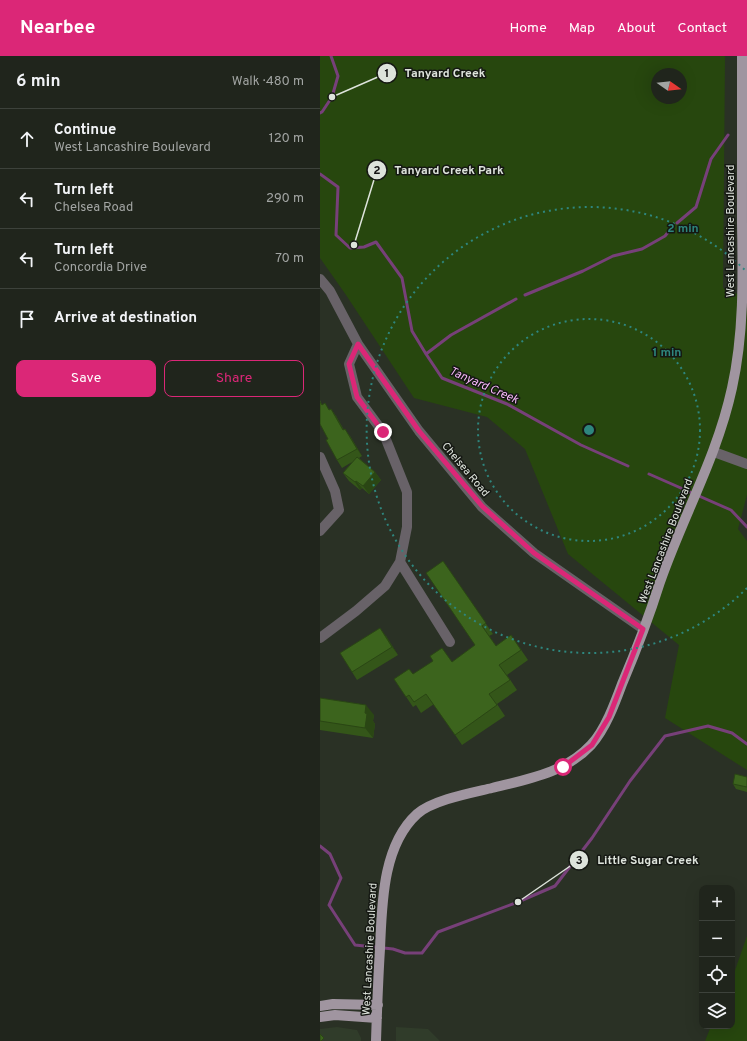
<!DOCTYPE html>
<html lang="en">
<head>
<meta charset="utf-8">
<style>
  body { margin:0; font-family:Overpass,sans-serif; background:#2d3129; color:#f1f3f6 }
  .controls { position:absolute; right:12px; bottom:12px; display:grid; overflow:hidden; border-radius:8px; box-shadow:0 4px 16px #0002 }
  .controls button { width:36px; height:36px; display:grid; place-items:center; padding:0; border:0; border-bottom:1px solid #3d423b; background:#20251c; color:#f1f3f6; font:20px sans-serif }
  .compass { position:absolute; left:331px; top:12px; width:36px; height:36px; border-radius:50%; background:#20251c; box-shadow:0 4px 16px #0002; rotate:104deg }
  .stop { position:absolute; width:12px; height:12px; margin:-9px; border:3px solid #db2777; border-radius:50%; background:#fff }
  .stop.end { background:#db2777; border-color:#fff; box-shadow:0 1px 4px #0008 }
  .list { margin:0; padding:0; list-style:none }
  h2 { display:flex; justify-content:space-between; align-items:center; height:52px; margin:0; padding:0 16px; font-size:17px }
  h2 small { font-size:13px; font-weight:400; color:#a2a5a3 }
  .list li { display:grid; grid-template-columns:26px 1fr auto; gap:12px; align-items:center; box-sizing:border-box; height:60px; padding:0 16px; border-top:1px solid #3d423b }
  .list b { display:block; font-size:15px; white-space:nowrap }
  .list p { margin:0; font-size:13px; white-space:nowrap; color:#a2a5a3 }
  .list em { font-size:13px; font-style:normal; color:#a2a5a3 }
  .actions { display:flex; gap:8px; padding:12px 16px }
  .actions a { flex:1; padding:9px 0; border:1px solid #db2777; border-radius:8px; text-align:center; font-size:14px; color:#db2777 }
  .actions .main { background:#db2777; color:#fff }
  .icon { flex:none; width:22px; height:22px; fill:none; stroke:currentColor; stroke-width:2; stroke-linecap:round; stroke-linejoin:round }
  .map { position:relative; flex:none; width:427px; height:985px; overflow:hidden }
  header { display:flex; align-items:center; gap:24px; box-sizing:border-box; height:56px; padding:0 20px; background:#db2777; color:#fff }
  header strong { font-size:19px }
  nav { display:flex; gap:22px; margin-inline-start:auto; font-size:14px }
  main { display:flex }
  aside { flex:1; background:#20251c }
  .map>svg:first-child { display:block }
  .built { fill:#303c2a }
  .green { fill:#27470e; fill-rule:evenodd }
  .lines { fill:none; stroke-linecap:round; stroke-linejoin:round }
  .stream { stroke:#774079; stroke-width:3 }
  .minor { stroke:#686268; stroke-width:10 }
  .major { stroke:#a095a0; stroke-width:10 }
  .wall { fill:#345619 }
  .shaded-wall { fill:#2a4614 }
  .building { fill:#3c641d; stroke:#2a4614 }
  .route { stroke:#db2777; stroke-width:5 }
  .ring { fill:none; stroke:#2e867e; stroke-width:2; stroke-dasharray:2 4 }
  .labels { text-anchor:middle; stroke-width:3; stroke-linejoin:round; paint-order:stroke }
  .street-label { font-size:11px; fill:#dde3db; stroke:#151813 }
  .water-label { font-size:12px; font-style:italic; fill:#f9b9fb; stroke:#151813 }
  .centre { fill:#2e867e; stroke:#151813; stroke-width:2 }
  .ring-label { font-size:12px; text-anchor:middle; font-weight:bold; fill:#2e867e; stroke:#151813; stroke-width:3; stroke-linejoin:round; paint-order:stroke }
  .leader { fill:none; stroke:#dde3db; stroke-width:1.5 }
  .callout-dot { fill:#dde3db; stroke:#151813; stroke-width:1.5 }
  .mark-label { font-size:12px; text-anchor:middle; font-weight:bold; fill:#111 }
  .callout-label { font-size:12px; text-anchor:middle; font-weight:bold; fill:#dde3db; stroke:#151813; stroke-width:3; stroke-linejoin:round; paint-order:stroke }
</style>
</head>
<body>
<header>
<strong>Nearbee</strong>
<nav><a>Home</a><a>Map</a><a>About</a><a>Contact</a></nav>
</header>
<main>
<aside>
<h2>6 min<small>Walk · 480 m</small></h2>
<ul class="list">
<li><svg class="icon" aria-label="ahead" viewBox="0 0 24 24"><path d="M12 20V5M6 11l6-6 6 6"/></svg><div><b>Continue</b><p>West Lancashire Boulevard</p></div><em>120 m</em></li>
<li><svg class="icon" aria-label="left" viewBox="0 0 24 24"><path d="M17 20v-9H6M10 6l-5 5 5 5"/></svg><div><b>Turn left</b><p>Chelsea Road</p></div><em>290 m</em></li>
<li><svg class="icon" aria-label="left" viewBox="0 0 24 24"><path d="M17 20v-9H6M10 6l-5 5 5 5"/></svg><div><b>Turn left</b><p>Concordia Drive</p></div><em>70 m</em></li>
<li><svg class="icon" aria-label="arrive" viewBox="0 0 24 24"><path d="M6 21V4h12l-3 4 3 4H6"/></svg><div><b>Arrive at destination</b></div></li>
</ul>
<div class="actions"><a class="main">Save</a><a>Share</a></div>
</aside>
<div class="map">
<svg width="427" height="985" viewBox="0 0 427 985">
  <rect width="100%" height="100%" fill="#2a3125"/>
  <path class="built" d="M 17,971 L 37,974 L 41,982 L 41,985 L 0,985 L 0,973 Z
    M 76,971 L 108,973 L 120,985 L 76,985 Z"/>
  <path class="green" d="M 0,0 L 405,0 L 403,232 L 427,242 L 427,439 L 418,473 L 427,485 L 427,714 L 345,662 L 359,589 L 248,498 L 205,393 L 167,361 L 94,342 L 26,239 L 0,202 ZM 337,18 L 361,18 L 361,42 L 337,42 Z
    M 427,880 L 427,985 L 385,985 L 391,970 L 412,970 L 412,923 Z"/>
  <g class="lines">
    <path class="stream" d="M 0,57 L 2,56 L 12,41 L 18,20 L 11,0
      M 0,118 L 18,131 L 16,179 L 30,192 L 44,191 L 56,186 L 82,222 L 92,275 L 106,298 L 122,322 L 187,348 L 261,389 L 308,410
      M 357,167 L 376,151 L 391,103 L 408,79
      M 205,239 L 263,215 L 293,200 L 322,193 L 345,180 L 349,175
      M 106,298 L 131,279 L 196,243
      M 329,418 L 411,454 L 427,471
      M 0,790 L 10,798 L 21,822 L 9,849 L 35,889 L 73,893 L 85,897 L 102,897 L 118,876 L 198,846 L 235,830 L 272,782 L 310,725 L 345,680 L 388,670 L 412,677 L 427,688"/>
    <path class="minor" d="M 0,223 L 10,235 L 38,288 L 99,375 L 162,451 L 214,497 L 323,573
      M 394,396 L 427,408
      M 0,401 L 15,435 L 19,454 L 0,475
      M 80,506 L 130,586
      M 0,582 L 36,555 L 65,530 L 80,506 L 87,471 L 87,436 L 63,376 L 37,341 L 29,308 L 38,288"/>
    <path class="major" d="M 0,950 L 13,948 L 58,949
      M 0,961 L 15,959 L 57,962
      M 56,985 C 57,954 58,924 60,893 C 62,849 62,790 97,758 C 113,744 151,737 172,732 C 208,723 245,717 271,689 C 285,674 295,647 302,628 C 316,595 329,561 340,526 C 363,460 397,401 412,332 C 424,278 423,222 422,167 C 422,111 422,56 422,0"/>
  </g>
  <path class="wall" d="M 0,344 L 2,349 L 9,354 L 11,353 L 16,360 L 24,374 L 30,380 L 42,400 L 39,402 L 55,416 L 61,424 L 49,438 L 42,432 L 40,434 L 29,425 L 23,417 L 32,406 L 22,412 L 17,404 L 8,383 L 0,368 Z
    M 123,505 L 173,578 L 169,580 L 176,590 L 191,579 L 208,604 L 187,619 L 197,634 L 177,648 L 185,660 L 142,689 L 114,648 L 101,657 L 96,649 L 93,651 L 74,623 L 93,618 L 132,606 L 155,589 Z
    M 66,580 L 78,599 L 37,624 L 32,616 Z
    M 0,642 L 54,659 L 53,665 L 55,668 L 53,682 L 0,674 Z
    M 427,721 L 427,736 L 416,733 L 413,728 Z"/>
  <path class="shaded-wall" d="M 11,353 L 16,360 L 28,382 L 23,374 Z
    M 25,373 L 30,380 L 42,400 L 37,393 Z
    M 55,416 L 61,424 L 49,438 L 43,430 Z
    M 36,425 L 42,432 L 40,434 L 35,426 Z
    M 60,572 L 66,580 L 78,599 L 72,591 Z
    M 46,649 L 54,659 L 53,665 L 55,668 L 53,682 L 45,672 L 45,657 Z"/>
  <path class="building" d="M 0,346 L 2,349 L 5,347 L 9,354 L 11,353 L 23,374 L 25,373 L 37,393 L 17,404 L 6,384 L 8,383 L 0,368 Z
    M 37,401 L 55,416 L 43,430 L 36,425 L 35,426 L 23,417 Z
    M 123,505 L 166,567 L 162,570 L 176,590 L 191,579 L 201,594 L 179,609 L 190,624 L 169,638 L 177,649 L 135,679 L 106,638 L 94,646 L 89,639 L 86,641 L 74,623 L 89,613 L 93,618 L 113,605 L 110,600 L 122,592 L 132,606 L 155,589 L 106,517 Z
    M 60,572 L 72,591 L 32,616 L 20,597 Z
    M 0,642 L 46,649 L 45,657 L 47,658 L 45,672 L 0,665 Z
    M 415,718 L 427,721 L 427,731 L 413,728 Z
    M 0,978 L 4,982 L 1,985 L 0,985 Z"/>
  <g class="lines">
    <path class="route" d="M 63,376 L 37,341 L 29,308 L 38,288 L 99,375 L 162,450 L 214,497 L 323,573 L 289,661 L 272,689 L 243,711"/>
  </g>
  <g class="ring">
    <circle cx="269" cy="374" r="111"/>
    <path d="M427 532A223 223 0 1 1 427 216"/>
  </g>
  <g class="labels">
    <g class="street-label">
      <text transform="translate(410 175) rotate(-90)" y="4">West Lancashire Boulevard</text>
      <text transform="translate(146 413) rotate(50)" y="4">Chelsea Road</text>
      <text transform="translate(345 485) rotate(-69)" y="4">West Lancashire Boulevard</text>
      <text transform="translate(49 893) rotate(-87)" y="4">West Lancashire Boulevard</text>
    </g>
    <g class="water-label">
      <text transform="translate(164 329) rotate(24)" y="4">Tanyard Creek</text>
    </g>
  </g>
  <circle cx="269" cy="374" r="6" class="centre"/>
  <g class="ring-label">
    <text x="363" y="176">2 min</text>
    <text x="347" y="300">1 min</text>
  </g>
  <path class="leader" d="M12 41L67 17M34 189L57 114M198 846L259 804"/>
  <g class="callout-dot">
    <circle cx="12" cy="41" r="4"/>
    <circle cx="34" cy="189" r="4"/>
    <circle cx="198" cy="846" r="4"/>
    <circle cx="67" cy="17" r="10"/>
    <circle cx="57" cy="114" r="10"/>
    <circle cx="259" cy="804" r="10"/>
  </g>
  <g class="mark-label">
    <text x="67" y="21">1</text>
    <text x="57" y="118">2</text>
    <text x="259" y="808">3</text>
  </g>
  <g class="callout-label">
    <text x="125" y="21">Tanyard Creek</text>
    <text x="129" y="118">Tanyard Creek Park</text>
    <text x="328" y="808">Little Sugar Creek</text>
  </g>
</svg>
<div class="controls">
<button>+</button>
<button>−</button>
<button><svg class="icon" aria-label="locate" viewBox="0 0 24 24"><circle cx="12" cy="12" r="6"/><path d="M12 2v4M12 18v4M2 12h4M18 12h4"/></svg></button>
<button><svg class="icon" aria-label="layers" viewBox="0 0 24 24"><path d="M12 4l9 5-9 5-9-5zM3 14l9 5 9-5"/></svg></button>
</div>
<svg class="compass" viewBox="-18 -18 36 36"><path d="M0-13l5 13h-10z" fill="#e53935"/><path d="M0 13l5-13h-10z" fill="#a2a5a3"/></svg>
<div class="stop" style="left:243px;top:711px"></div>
<div class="stop end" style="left:63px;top:376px"></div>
</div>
</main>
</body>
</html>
